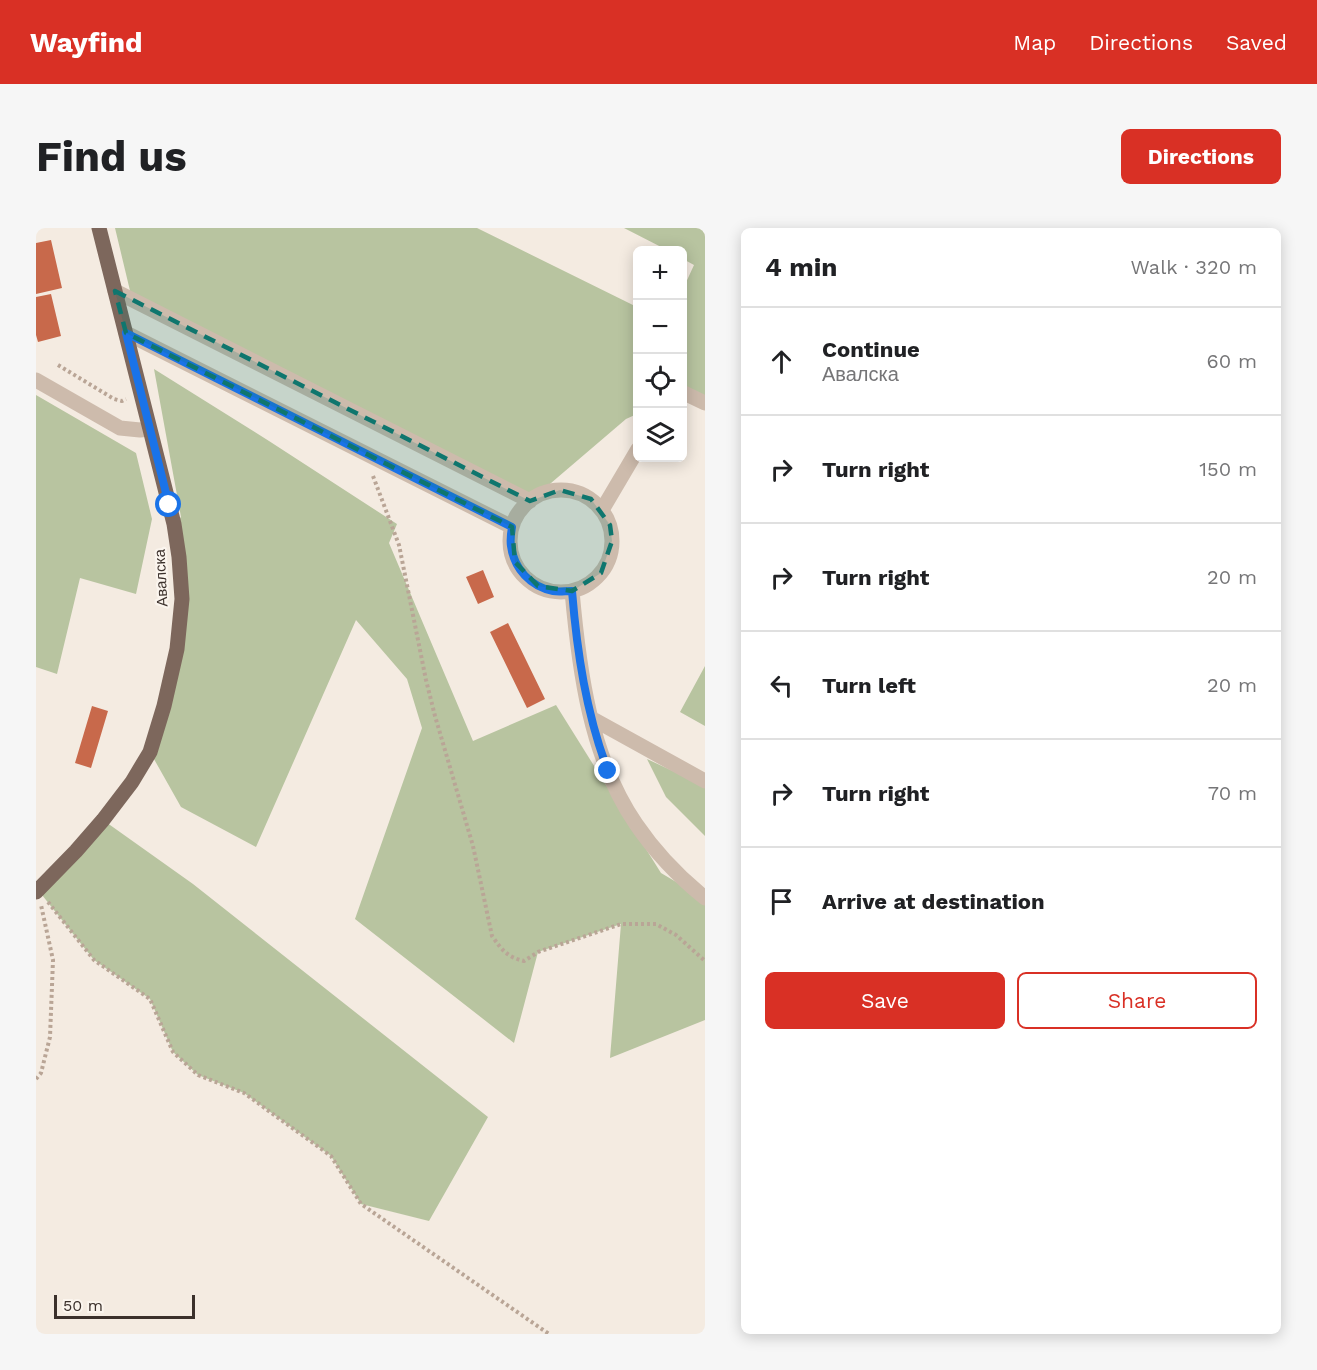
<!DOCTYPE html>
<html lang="en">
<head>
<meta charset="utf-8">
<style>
  body { margin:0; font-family:"Work Sans",sans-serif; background:#f6f6f6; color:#202124 }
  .controls { position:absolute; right:18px; top:18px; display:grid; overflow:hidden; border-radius:9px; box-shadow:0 3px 15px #0003 }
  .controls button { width:54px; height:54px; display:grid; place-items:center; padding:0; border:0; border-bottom:2px solid #e0e0e0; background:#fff; color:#202124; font:30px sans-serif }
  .scale { position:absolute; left:18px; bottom:15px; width:141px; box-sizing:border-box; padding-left:6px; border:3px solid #3b302b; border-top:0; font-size:16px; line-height:21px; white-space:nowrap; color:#3b302b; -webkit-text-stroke:4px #fbf5ee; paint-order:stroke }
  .stop { position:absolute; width:18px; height:18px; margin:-14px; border:4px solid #1a73e8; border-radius:50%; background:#fff }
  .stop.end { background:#1a73e8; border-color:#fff; box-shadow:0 2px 6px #0008 }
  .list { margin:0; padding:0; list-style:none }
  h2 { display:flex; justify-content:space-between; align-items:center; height:78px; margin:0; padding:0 24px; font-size:26px }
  h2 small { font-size:20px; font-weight:400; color:#757577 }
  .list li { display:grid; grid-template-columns:39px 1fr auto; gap:18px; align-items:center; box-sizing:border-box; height:108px; padding:0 24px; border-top:2px solid #e0e0e0 }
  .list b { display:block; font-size:22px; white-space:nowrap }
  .list p { margin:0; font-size:20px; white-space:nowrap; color:#757577 }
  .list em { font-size:20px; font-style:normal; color:#757577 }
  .actions { display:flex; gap:12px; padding:18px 24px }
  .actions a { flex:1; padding:14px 0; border:2px solid #d93025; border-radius:9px; text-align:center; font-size:21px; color:#d93025 }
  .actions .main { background:#d93025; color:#fff }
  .icon { flex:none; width:33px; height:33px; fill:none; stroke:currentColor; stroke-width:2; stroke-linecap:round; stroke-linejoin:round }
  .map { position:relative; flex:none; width:669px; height:1106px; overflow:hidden; border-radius:9px }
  header { display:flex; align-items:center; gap:36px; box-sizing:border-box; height:84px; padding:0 30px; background:#d93025; color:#fff }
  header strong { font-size:28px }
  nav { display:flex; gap:33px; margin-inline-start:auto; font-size:21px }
  .intro { display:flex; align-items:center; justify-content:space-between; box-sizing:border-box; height:144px; padding:0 36px }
  h1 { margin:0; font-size:42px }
  .button { padding:15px 27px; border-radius:9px; background:#d93025; color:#fff; font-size:21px; font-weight:700 }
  main { display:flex; gap:36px; padding:0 36px }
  aside { flex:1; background:#fff; border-radius:9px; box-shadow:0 3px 15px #0003 }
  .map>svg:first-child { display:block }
  .green { fill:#b8c4a0 }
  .building { fill:#c8694b }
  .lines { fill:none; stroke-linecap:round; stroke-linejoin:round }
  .path { stroke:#b9a596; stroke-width:4; stroke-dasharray:3 3; stroke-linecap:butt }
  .minor { stroke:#cdbbac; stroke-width:15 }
  .major { stroke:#7d675c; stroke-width:15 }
  .route { stroke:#1a73e8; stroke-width:8 }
  .marked { fill:#0f766e; fill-opacity:0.2; stroke:#0f766e; stroke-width:4.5; stroke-dasharray:12 8; stroke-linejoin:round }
  .labels { text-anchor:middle; stroke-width:4.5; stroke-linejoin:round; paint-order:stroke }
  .street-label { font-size:15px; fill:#3b302b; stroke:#fbf5ee }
</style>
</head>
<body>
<header>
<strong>Wayfind</strong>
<nav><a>Map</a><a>Directions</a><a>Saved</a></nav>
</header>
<div class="intro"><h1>Find us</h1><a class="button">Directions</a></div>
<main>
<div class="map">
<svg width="669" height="1106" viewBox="0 0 669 1106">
  <rect width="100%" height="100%" fill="#f4ebe1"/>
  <path class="green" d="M 79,0 L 441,0 L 601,79 L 601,186 L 590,191 L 494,273 L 96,71 Z
    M 588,0 L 669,0 L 669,175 L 647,164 L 647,61 L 658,37 L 647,31 L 646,22 L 631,22 Z
    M 118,141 L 233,213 L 361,296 L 353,315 L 437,513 L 520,477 L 625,645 L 669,671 L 669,792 L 574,830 L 585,696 L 502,724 L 478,815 L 319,691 L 386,500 L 371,451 L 320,392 L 220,619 L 145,579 L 114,524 L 141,421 L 138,296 L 145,289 Z
    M 0,167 L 100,225 L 116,291 L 100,366 L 44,350 L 21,446 L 0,439 Z
    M 669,438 L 669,498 L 644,484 Z
    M 611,531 L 669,558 L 669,608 L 630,569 Z
    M 67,592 L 157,656 L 452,889 L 393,993 L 325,976 L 295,928 L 208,865 L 162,847 L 137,824 L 114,771 L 58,732 L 2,662 Z"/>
  <path class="building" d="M 15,12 L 26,60 L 0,66 L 0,15 Z
    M 15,66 L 25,108 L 2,114 L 0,107 L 0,69 Z
    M 447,342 L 458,369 L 442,376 L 430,349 Z
    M 472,395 L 509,471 L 491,480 L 454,404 Z
    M 56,478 L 72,483 L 55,540 L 39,535 Z"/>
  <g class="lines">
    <path class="path" d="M 22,137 L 78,171 L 86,173 L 90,171
      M 337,248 L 363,317 L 390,452 L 399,488 L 437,618 L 456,708 C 466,722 471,729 488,733 L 502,724 L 585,696 L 620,696 L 640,707 L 669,733
      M 12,674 L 58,732 L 114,771 L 137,824 L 162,847 L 208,865 L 295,928 L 325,976 L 513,1106
      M 0,851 L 5,845 L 14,809 L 17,732 L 5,677"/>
    <path class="minor" d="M 79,63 L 494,273
      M 90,105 L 476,299
      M 0,152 L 84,200 L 104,202 L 113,201
      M 646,164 L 669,175
      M474 313a51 51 0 1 1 102 0a51 51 0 1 1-102 0Z
      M 566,282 L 602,221
      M 536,363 C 543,442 554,529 600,596 C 619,624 643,649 669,670
      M 555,490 L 669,553"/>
    <path class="major" d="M 0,664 L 40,623 L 67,592 L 96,554 L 114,524 L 128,478 L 141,421 L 146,371 L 143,329 L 138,296 L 63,0"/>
  </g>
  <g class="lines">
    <path class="route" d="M 133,277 L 90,105 L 476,299 C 475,305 474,312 475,318 C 478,341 495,359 517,363 C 523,364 529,363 536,363 C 541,424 550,485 572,543"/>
  </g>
  <path class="marked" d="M 79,63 L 494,273 L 524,262 L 555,271 L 574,297 L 576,313 L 565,345 L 536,363 L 502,358 L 479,334 L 476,299 L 90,105 Z"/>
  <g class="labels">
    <g class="street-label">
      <text transform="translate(125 350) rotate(-93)" y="5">Авалска</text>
    </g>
  </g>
</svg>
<div class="controls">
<button>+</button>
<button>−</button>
<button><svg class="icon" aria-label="locate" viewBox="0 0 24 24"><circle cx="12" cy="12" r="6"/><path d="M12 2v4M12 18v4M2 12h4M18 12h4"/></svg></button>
<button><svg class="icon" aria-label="layers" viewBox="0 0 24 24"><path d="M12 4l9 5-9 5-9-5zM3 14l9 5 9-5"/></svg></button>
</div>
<div class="scale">50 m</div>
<div class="stop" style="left:133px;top:277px"></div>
<div class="stop end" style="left:572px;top:543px"></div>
</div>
<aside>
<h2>4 min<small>Walk · 320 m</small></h2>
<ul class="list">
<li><svg class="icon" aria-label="ahead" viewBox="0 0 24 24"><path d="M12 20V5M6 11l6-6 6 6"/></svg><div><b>Continue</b><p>Авалска</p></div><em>60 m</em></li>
<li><svg class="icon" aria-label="right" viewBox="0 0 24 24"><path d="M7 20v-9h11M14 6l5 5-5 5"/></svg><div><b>Turn right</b></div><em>150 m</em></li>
<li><svg class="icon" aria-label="right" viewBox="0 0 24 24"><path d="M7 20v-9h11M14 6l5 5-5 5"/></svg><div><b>Turn right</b></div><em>20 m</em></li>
<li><svg class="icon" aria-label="left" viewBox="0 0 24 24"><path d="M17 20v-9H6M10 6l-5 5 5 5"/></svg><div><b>Turn left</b></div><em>20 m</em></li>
<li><svg class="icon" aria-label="right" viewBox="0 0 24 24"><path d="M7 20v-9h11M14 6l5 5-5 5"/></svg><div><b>Turn right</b></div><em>70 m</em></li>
<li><svg class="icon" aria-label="arrive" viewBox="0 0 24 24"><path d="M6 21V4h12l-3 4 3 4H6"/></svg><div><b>Arrive at destination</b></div></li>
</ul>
<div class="actions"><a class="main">Save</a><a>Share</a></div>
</aside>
</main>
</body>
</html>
